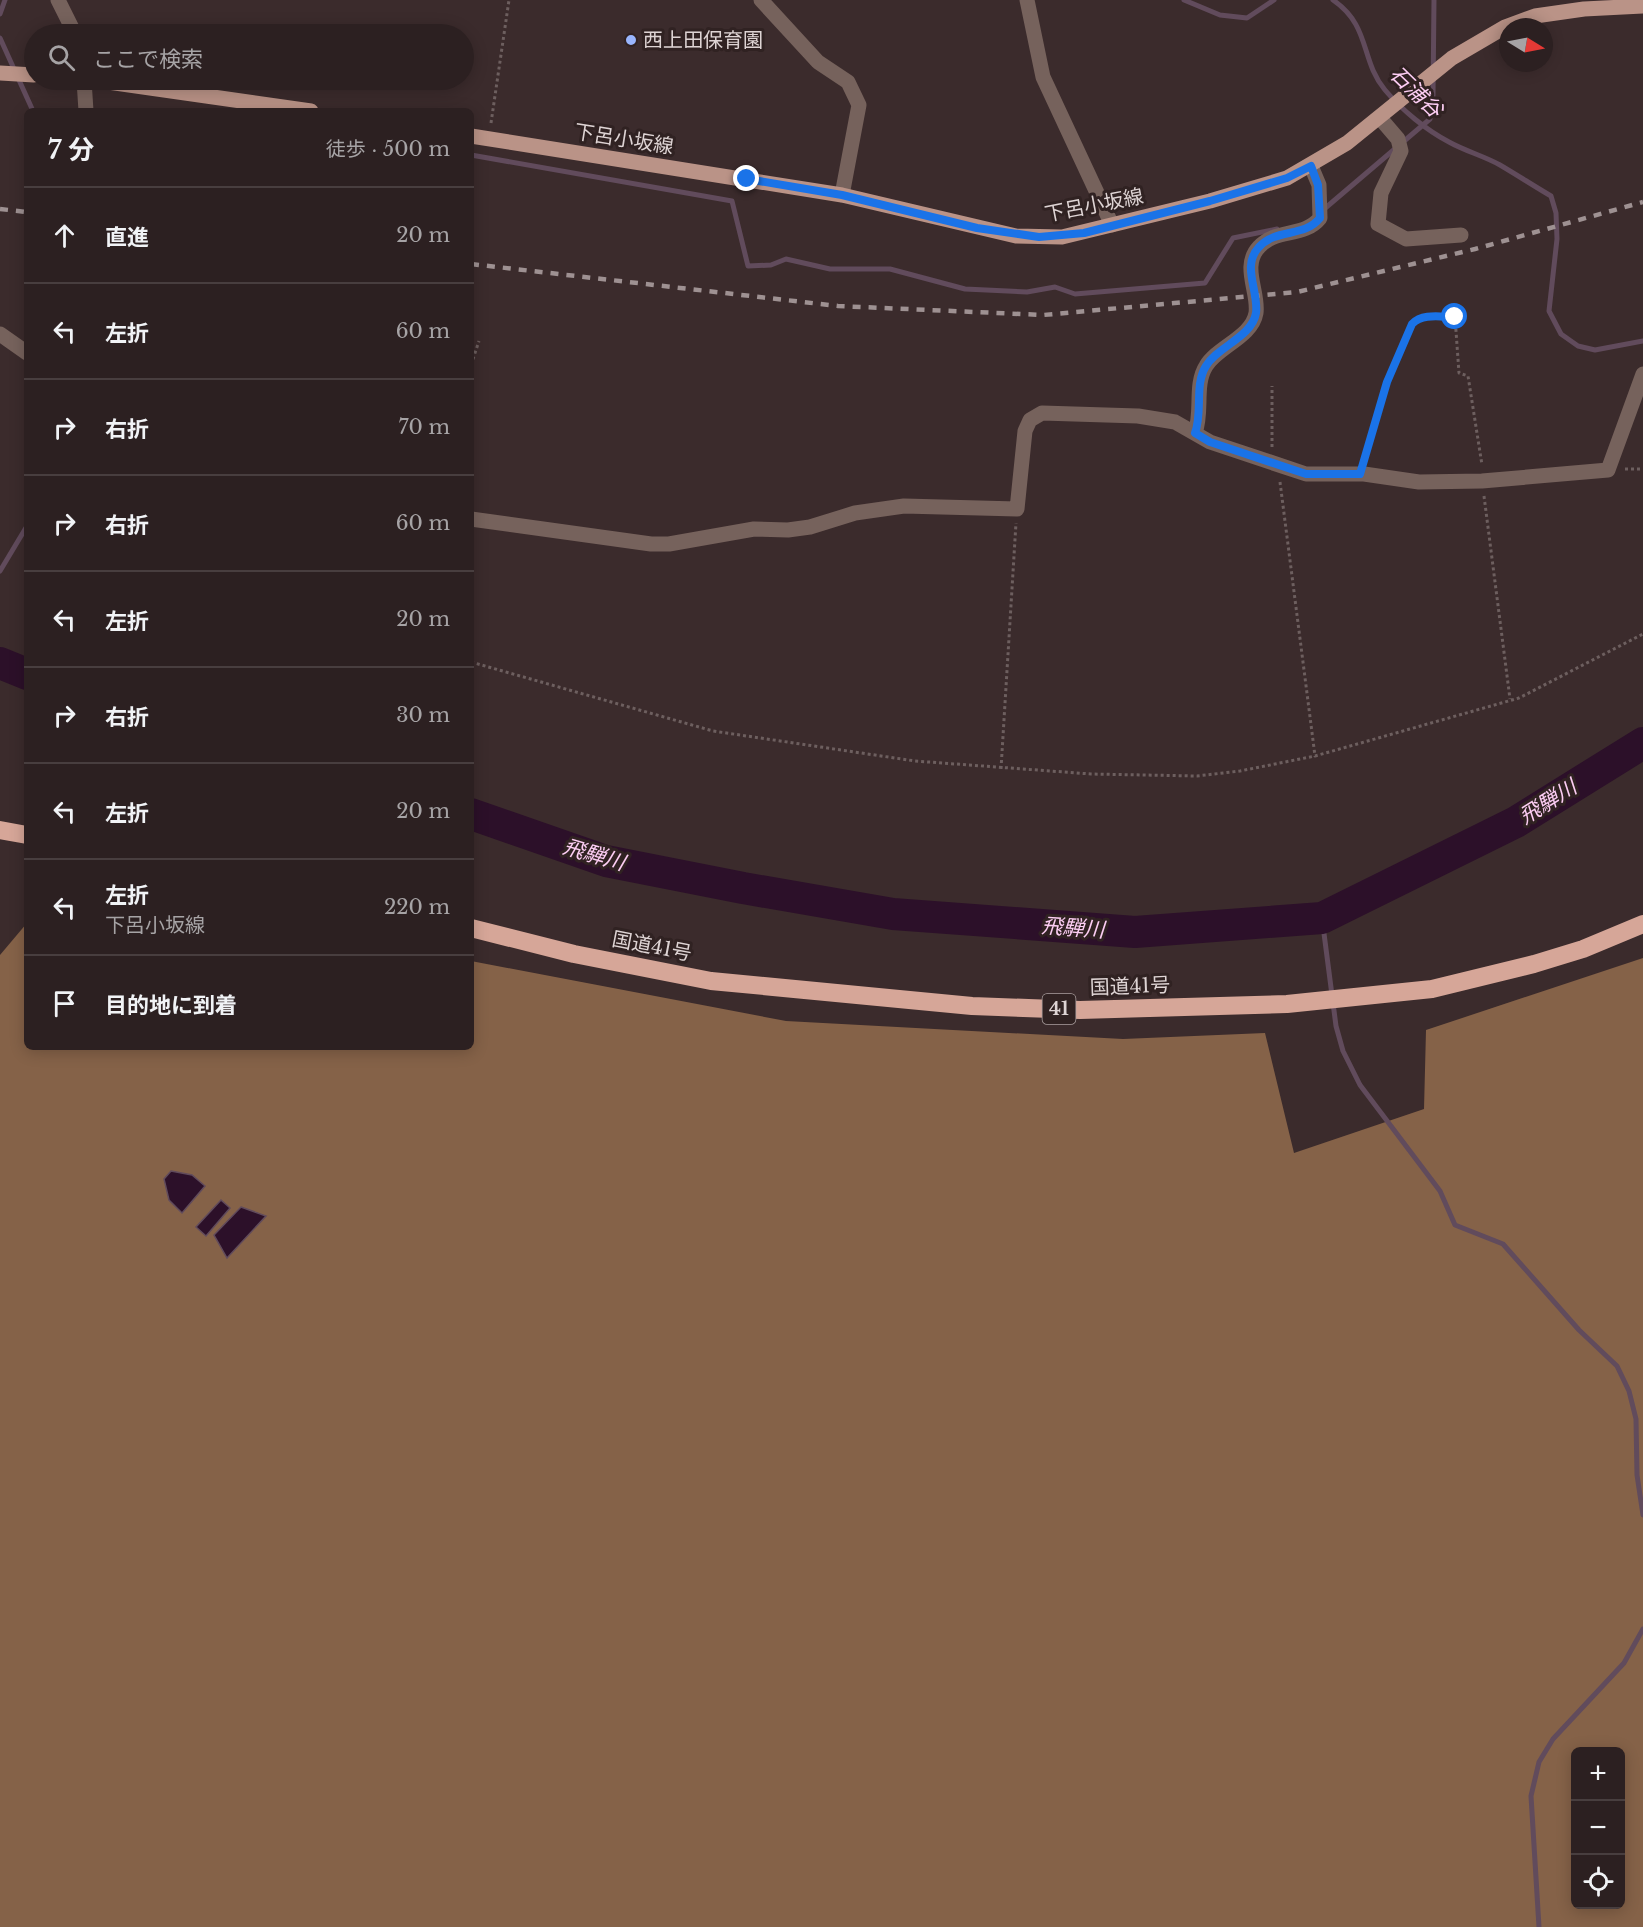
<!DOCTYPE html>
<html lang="ja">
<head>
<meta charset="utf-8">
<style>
  body { margin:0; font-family:"Libre Baskerville","Noto Sans JP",serif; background:#382d2e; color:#f1f3f6 }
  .controls { position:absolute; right:18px; bottom:18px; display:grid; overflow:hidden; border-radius:9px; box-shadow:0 3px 15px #0003 }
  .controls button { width:54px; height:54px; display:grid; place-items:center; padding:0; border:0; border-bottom:2px solid #483e3f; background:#2c2021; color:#f1f3f6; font:30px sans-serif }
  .compass { position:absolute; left:1499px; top:18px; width:54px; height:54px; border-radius:50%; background:#2c2021; box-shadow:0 3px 15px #0003; rotate:100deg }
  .stop { position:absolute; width:18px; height:18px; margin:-14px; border:4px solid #1a73e8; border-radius:50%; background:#fff }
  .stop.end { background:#1a73e8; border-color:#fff; box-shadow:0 2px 6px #0008 }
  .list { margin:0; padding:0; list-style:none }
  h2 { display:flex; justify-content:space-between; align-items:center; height:78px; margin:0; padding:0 24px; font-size:26px }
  h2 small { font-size:20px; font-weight:400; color:#a6a3a5 }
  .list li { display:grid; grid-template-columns:39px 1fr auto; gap:18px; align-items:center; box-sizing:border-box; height:96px; padding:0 24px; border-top:2px solid #483e3f }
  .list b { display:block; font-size:22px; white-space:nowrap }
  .list p { margin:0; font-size:20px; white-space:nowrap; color:#a6a3a5 }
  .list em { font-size:20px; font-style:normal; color:#a6a3a5 }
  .icon { flex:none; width:33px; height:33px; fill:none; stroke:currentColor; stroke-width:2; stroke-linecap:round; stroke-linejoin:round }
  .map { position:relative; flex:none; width:1643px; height:1927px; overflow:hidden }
  .search { position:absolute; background:#2c2021; box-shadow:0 3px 15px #0003; left:24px; top:24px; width:450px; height:66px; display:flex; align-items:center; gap:15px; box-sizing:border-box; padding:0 21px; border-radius:33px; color:#a6a3a5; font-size:22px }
  .panel { position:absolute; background:#2c2021; box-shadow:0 3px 15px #0003; left:24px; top:108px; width:450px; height:942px; border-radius:9px }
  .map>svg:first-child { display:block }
  .forest { fill:#856248; fill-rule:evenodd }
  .water { fill:#2c1029; stroke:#614b5c; stroke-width:1.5 }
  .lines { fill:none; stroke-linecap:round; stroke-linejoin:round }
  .stream { stroke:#614b5c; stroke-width:5 }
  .river { stroke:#2c1029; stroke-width:32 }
  .path { stroke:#6d5f5f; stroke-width:3; stroke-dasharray:3 3; stroke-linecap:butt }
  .minor { stroke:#76625c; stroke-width:15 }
  .major { stroke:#ba9387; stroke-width:15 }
  .highway { stroke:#d6a698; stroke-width:18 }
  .rail { stroke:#9e9192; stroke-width:4.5; stroke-dasharray:8 8; stroke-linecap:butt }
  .route { stroke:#1a73e8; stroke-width:8 }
  .poi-dot { fill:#99b5fd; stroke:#302222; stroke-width:2 }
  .labels { text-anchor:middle; stroke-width:6; stroke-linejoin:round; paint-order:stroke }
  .shield { fill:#302222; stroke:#aa9f9f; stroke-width:1.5 }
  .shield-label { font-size:18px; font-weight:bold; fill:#ded4d4 }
  .poi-label { font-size:20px; fill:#ded4d4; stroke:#302222; text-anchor:start }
  .street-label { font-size:20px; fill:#ded4d4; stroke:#302222 }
  .water-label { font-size:21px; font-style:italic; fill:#fdcef4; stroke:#302222 }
</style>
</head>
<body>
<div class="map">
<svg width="1643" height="1927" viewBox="0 0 1643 1927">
  <rect width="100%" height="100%" fill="#3b2b2c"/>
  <path class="forest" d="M 27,923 L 27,1047 L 471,1047 L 471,961 L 786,1021 L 1123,1039 L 1265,1033 L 1294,1153 L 1424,1109 L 1426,1030 L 1643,958 L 1643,1927 L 0,1927 L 0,955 ZM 1576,1752 L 1620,1752 L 1620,1904 L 1576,1904 Z"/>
  <path class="water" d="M 171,1171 L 192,1175 L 205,1186 L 182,1213 L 169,1200 L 164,1179 Z
    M 221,1200 L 230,1208 L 206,1236 L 196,1227 Z
    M 241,1207 L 266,1216 L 227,1258 L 214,1235 Z"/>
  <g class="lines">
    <path class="stream" d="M 1184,0 L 1220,15 L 1247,18 L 1274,0
      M 1333,0 C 1371,26 1360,60 1385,90 C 1402,110 1426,130 1449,142 C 1465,151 1484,156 1500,165 C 1517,175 1534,186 1551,196 L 1556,213 L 1557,239 L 1549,311 L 1561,334 L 1578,346 L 1595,350 L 1643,341
      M 0,14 L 5,0
      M 0,38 L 33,111
      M 471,155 L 732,201 L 748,266 L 771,265 L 786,259 L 830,269 L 890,269 L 965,289 L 1027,292 L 1055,287 L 1075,294 L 1205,283 L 1233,238 L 1277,229
      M 1323,210 L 1430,119 L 1433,95 L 1434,0
      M 0,571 L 27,526
      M 1322,918 L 1336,1026 L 1343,1051 L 1360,1085 L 1440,1191 L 1455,1225 L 1503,1244 L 1579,1330 L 1617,1366 L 1629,1391 L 1636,1419 L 1637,1475 L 1643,1515
      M 1539,1927 L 1531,1796 L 1539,1762 L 1553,1739 L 1624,1663 L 1643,1629"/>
    <path class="river" d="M 0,663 L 27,674
      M 471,814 L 606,861 L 743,888 L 893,914 L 1135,932 L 1322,918 L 1516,822 L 1643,743"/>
    <path class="path" d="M 491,123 L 509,0
      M 1455,317 L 1459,373 L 1468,376 L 1482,465
      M 471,365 L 479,341
      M 1272,447 L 1272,386
      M 1365,458 C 1373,435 1400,330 1417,319 C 1427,313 1447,317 1459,317
      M 1625,469 L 1643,469
      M 1280,482 L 1315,756 L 1519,698 L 1643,634
      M 1484,496 L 1510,699
      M 471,662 L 713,731 L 915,761 L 1091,774 L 1197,776 L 1240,771 L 1315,756
      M 1001,769 L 1016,523"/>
    <path class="minor" d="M 58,0 L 75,34
      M 761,0 L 818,62 L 848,82 L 859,105 L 842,195
      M 1027,0 L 1043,77 L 1112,225
      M 84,80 L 86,111
      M 1380,118 L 1398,139 L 1401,151 L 1381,193 L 1378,224 L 1406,239 L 1461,235
      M 0,334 L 27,353
      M 1195,433 C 1203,412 1194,385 1206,366 C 1217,347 1252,337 1256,313 C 1259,292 1241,266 1259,247 C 1276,228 1304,238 1320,218 L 1319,185 L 1311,166
      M 471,519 L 651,544 L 669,544 L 754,529 L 788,530 L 810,527 L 855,513 L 904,506 L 1017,509 L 1025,431 L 1030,420 L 1042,413 L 1138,416 L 1175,422 L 1210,442 L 1306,474 L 1364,474 L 1419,482 L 1482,481 L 1608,470 L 1643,374"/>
    <path class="major" d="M 0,73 L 34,75
      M 94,80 L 311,111
      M 471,136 L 842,195 L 1016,236 L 1062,237 L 1210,201 L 1287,178 L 1347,143 L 1452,58 L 1505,27 L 1535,16 L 1584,9 L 1643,6"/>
    <path class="highway" d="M 0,830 L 27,835
      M 471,928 L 574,954 L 711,981 L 972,1006 L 1080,1010 L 1287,1004 L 1432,989 L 1534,964 L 1583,949 L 1643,924"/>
    <path class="rail" d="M 0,209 L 27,212
      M 471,264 L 838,306 L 1043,315 L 1297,292 L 1475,249 L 1643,202"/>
  </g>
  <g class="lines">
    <path class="route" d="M 747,179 L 842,195 L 977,228 L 1039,237 L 1084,233 L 1210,201 L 1287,178 L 1311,166 L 1318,185 L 1320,218 C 1304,238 1276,228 1259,247 C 1241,266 1259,291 1256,313 C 1252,337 1217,347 1206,366 C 1194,385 1203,412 1195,433 L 1210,442 L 1306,474 L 1360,474 L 1387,382 L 1412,324 C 1423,313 1440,317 1455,317"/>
  </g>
  <circle class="poi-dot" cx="631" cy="40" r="6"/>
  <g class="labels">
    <rect class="shield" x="1042.5" y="994" width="33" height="30" rx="4.5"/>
    <g class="shield-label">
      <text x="1059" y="1015">41</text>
    </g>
    <g class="poi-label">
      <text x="643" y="47">西上田保育園</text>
    </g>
    <g class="street-label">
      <text transform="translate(624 139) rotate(9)" y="7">下呂小坂線</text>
      <text transform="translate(1094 205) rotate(-11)" y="7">下呂小坂線</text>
      <text transform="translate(652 946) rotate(11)" y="7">国道41号</text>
      <text transform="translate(1130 986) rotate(-2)" y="7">国道41号</text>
    </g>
    <g class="water-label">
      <text transform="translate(1416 92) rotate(44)" y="7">石浦谷</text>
      <text transform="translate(1548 802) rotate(-32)" y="7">飛騨川</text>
      <text transform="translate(594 855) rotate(16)" y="7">飛騨川</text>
      <text transform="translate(1073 928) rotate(4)" y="7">飛騨川</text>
    </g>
  </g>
</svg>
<div class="controls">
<button>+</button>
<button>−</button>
<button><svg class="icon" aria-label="locate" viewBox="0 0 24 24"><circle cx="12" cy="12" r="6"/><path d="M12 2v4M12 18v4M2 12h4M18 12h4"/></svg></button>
</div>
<svg class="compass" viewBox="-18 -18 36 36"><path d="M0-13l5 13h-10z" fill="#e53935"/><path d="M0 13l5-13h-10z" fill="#a6a3a5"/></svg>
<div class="stop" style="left:1455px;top:317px"></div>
<div class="stop end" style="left:747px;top:179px"></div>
<div class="search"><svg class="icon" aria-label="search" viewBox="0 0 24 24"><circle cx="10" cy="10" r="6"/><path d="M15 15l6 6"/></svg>ここで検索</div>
<section class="panel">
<h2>7 分<small>徒歩 · 500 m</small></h2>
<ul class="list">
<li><svg class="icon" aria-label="ahead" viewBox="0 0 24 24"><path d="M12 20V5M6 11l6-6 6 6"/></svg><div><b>直進</b></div><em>20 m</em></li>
<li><svg class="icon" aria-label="left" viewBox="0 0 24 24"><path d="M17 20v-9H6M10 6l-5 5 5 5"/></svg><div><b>左折</b></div><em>60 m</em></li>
<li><svg class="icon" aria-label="right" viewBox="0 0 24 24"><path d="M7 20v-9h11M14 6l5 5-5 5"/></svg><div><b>右折</b></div><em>70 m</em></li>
<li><svg class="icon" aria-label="right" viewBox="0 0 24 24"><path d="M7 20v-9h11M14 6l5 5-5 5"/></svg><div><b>右折</b></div><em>60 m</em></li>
<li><svg class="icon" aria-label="left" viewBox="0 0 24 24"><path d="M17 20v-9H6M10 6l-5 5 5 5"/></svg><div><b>左折</b></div><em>20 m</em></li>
<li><svg class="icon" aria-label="right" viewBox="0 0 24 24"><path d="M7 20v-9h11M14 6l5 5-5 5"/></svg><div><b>右折</b></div><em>30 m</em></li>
<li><svg class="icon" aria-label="left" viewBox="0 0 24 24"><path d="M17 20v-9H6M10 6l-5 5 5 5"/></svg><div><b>左折</b></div><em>20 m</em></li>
<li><svg class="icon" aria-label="left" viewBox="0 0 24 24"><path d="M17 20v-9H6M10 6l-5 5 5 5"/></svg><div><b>左折</b><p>下呂小坂線</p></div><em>220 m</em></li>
<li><svg class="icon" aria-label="arrive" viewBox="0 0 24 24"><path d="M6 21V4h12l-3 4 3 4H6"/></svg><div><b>目的地に到着</b></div></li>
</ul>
</section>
</div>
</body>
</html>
